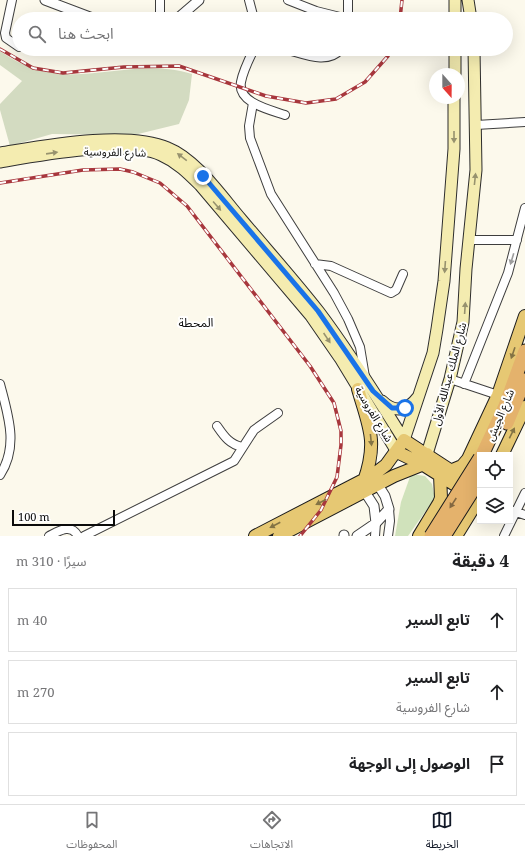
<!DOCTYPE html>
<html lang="ar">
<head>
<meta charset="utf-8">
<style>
  body { margin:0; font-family:"Noto Serif","Noto Sans Arabic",serif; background:#f6f6f6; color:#202124; direction:rtl }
  .controls { position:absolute; right:12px; bottom:12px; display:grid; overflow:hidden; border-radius:0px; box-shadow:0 4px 16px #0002 }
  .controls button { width:36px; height:36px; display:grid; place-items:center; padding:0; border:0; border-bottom:1px solid #e0e0e0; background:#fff; color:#202124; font:20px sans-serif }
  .compass { position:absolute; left:429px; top:68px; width:36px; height:36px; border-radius:50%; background:#fff; box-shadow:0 4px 16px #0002; rotate:159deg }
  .scale { position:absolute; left:12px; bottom:10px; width:103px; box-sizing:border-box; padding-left:4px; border:2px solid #0b0b0b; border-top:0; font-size:11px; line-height:14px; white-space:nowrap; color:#0b0b0b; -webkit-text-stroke:3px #fff; paint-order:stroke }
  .stop { position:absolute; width:12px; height:12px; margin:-9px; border:3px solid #1a73e8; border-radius:50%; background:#fff }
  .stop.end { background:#1a73e8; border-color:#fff; box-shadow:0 1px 4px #0008 }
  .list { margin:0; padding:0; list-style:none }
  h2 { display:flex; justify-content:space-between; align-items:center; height:52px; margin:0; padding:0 16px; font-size:17px }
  h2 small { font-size:13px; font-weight:400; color:#757577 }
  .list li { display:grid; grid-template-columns:26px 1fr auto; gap:12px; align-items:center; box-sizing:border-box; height:64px; margin:0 8px 8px; padding:0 8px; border:1px solid #e0e0e0; border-radius:0px }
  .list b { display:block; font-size:15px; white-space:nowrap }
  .list p { margin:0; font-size:13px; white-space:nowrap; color:#757577 }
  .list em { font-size:13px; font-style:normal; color:#757577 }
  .icon { flex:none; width:22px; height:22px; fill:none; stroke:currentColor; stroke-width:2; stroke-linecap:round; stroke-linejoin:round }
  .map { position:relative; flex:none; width:525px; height:536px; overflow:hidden; direction:ltr }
  .search { position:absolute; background:#fff; box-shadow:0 4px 16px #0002; left:12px; right:12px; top:12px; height:44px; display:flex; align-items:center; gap:10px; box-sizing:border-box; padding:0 14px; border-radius:22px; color:#757577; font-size:15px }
  .sheet { height:268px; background:#fff }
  nav { display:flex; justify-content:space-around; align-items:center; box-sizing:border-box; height:56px; border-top:1px solid #e0e0e0; background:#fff; font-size:11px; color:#757577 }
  nav a { display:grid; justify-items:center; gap:2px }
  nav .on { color:#111827 }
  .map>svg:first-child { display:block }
  .green { fill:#d0e2bb }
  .cemetery { fill:#d3dbc1 }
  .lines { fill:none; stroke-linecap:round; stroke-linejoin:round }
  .minor-casing { stroke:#3e3e3e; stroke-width:10 }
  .tertiary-casing { stroke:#3e3e3e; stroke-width:11 }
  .secondary-casing { stroke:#2d2d2d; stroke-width:13 }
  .primary-casing { stroke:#1c1c1c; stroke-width:14 }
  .trunk-casing { stroke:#1c1c1c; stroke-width:15 }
  .minor { stroke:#fff; stroke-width:8 }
  .tertiary { stroke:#fff; stroke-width:9 }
  .secondary { stroke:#f4ecb0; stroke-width:11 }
  .primary { stroke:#e6c873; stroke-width:12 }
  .trunk { stroke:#e4b26c; stroke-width:13 }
  .rail-casing { stroke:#a8373d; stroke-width:3.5 }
  .rail { stroke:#fff; stroke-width:2; stroke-dasharray:6; stroke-linecap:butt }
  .trunk-bridge-casing { stroke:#1c1c1c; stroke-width:15; stroke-linecap:butt }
  .trunk-bridge { stroke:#e4b26c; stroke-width:13 }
  .oneway { fill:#97926e }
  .oneway2 { fill:#9d9d9d }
  .oneway3 { fill:#837344 }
  .oneway4 { fill:#826740 }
  .route { stroke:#1a73e8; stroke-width:5 }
  .labels { text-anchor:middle; stroke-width:4; stroke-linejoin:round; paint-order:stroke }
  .street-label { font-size:11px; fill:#0b0b0b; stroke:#fff }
  .neighbourhood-label { font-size:12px; fill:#0b0b0b; stroke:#fff }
</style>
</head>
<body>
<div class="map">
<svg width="525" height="536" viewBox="0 0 525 536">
  <rect width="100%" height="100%" fill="#fcf9ec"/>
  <path class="green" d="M 411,474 L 425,476 L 432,484 L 435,498 L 408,536 L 395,536 L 401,502 Z"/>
  <path class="cemetery" d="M 0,51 C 69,100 123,53 192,74 L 189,100 L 179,124 L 134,135 L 52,134 L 10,146 L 0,110 L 0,104 L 22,81 L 0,65 Z"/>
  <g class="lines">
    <g class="minor-casing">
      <path id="minor" d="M 12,0 L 5,33 L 6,38 L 19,47
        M 249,0 L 254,19
        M 288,0 L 316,11 L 348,19
        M 160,19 L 160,0
        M 348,19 L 348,0
        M 254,49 C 249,59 243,71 241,82 C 237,103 271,110 285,115
        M 284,49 C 302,53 327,66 341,49
        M 253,103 L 249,126 L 250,138 L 271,194 L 334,293 L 348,319 L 360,347 L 365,377
        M 476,125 L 525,122
        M 469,240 L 517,240
        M 315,264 L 331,266 L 391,293 L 396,290 L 403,274
        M 450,379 L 498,395
        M 0,384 C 8,415 19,446 0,475
        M 464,384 L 508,273 L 525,208
        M 217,426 C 224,436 229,444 242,447
        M 510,510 L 525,515
        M 49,536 C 59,531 71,523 78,536
        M 84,536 L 234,461 L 254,430 L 278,413
        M 375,536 L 376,523
        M 388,536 L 390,521 L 389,509
        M 504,536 L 525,493"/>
    </g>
    <g class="tertiary-casing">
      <path id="tertiary" d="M 45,0 L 95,19
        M 177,19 L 199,0
        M 365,492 L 374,506 L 376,523
        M 344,535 L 344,536
        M 357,536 L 376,523 L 389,509 L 385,496 L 378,485"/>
    </g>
    <g class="secondary-casing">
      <path id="secondary" d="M 468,0 L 471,19
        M 455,19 L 455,0
        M 455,74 L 455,49
        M 0,153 C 44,146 126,130 168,148 C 196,159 222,197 241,219 C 267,250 294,280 319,312 C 350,353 377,397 404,440
        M 0,162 C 40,155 125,139 161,155 C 177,162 188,173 200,185 L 311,316 L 340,358 L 397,452
        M 382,401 C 395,414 408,410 418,397
        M 404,440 L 433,353 L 437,329 L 444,281 L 454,149 L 454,98
        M 427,454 L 450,379 L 463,322 L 466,269 L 476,170 L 474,49"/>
    </g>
    <g class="primary-casing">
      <path id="primary" d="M 358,389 C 369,427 378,441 364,481
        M 397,452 L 422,464 L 479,500
        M 502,455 L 525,407
        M 450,471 L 462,466 L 468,459 L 498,395 L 525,316
        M 255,536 L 373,475 L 386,465 L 404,440 L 473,485
        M 279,536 L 394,476 L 419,466 L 423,463 L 427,454
        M 419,536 L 439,503 L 441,498 L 440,475
        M 456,536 L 480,497"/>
    </g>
    <g class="trunk-casing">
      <path id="trunk" d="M 507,423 L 525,380
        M 482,455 L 505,406 L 525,351"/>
    </g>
    <use href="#minor" class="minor"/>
    <use href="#tertiary" class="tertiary"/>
    <use href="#secondary" class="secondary"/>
    <use href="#primary" class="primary"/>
    <use href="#trunk" class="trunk"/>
    <g class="rail-casing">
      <path id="rail" d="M 400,19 L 402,0
        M 0,49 L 33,68 L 63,73 L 124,67 L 179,66 L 266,96 L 306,103 L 336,99 L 365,82 L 388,56 L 391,49
        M 0,183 L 83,170 L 120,169 L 133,172 L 160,183 L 187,206 L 310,366 L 334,403 L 341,431 L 341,445 L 337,477 L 321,510 L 300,536"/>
    </g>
    <use href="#rail" class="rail"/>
    <g class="trunk-bridge-casing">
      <path id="trunk-bridge" d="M 431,536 L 480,458
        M 444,536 L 480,479"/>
    </g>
    <use href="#trunk-bridge" class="trunk-bridge"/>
  </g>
  <defs><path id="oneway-solid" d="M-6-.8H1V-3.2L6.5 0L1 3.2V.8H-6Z"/></defs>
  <g class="oneway">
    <use href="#oneway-solid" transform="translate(454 137) rotate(90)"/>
    <use href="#oneway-solid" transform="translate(52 153) rotate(-8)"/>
    <use href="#oneway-solid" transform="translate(182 157) rotate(-143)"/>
    <use href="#oneway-solid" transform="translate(475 179) rotate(-84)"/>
    <use href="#oneway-solid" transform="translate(217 206) rotate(49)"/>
    <use href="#oneway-solid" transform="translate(445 267) rotate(94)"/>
    <use href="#oneway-solid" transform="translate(465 308) rotate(-86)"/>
    <use href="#oneway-solid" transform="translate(327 338) rotate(56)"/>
  </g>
  <use class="oneway2" href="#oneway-solid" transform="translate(512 259) rotate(107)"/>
  <g class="oneway3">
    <use href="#oneway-solid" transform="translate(513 353) rotate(109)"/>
    <use href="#oneway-solid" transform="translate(512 433) rotate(-64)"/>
    <use href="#oneway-solid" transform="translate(371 440) rotate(84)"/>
    <use href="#oneway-solid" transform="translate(321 502) rotate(153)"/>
    <use href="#oneway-solid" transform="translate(275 525) rotate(152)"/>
  </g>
  <use class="oneway4" href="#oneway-solid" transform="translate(453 503) rotate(123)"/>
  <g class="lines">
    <path class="route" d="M 203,176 L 318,311 L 373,391 L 392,408 L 405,408"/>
  </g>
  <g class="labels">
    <g class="street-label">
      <text transform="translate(115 152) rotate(1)" y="4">شارع الفروسية</text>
      <text transform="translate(449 374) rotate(-75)" y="4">شارع الملك عبدالله الأول</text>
      <text transform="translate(374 414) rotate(59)" y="4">شارع الفروسية</text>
      <text transform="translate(500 415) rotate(-67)" y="4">شارع الجيش</text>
    </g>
    <g class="neighbourhood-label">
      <text x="196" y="327">المحطة</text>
    </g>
  </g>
</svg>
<div class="controls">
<button><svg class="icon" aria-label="locate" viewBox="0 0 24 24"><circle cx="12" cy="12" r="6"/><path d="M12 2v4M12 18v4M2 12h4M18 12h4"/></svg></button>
<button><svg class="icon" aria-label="layers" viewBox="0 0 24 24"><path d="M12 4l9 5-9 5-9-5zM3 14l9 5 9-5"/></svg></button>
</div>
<svg class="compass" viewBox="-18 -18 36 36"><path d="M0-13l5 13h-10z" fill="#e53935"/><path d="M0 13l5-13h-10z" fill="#757577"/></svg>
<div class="scale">100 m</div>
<div class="stop" style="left:405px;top:408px"></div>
<div class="stop end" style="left:203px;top:176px"></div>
<div class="search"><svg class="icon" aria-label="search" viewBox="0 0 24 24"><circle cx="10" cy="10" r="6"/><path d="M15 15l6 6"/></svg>ابحث هنا</div>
</div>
<section class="sheet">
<h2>4 دقيقة<small>سيرًا · 310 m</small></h2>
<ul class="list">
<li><svg class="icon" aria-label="ahead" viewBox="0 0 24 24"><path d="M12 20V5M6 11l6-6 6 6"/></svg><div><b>تابع السير</b></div><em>40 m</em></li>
<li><svg class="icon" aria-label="ahead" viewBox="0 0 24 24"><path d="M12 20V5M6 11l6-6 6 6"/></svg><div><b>تابع السير</b><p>شارع الفروسية</p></div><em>270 m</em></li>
<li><svg class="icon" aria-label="arrive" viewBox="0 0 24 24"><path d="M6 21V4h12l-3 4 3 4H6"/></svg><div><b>الوصول إلى الوجهة</b></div></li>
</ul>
</section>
<nav>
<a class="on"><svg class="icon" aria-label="map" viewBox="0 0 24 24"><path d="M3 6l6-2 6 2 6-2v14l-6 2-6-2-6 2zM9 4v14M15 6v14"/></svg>الخريطة</a>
<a><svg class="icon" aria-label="directions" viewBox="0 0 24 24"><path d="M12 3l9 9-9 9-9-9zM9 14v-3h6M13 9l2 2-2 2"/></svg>الاتجاهات</a>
<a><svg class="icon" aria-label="saved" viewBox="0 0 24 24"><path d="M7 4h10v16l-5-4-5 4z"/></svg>المحفوظات</a>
</nav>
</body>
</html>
